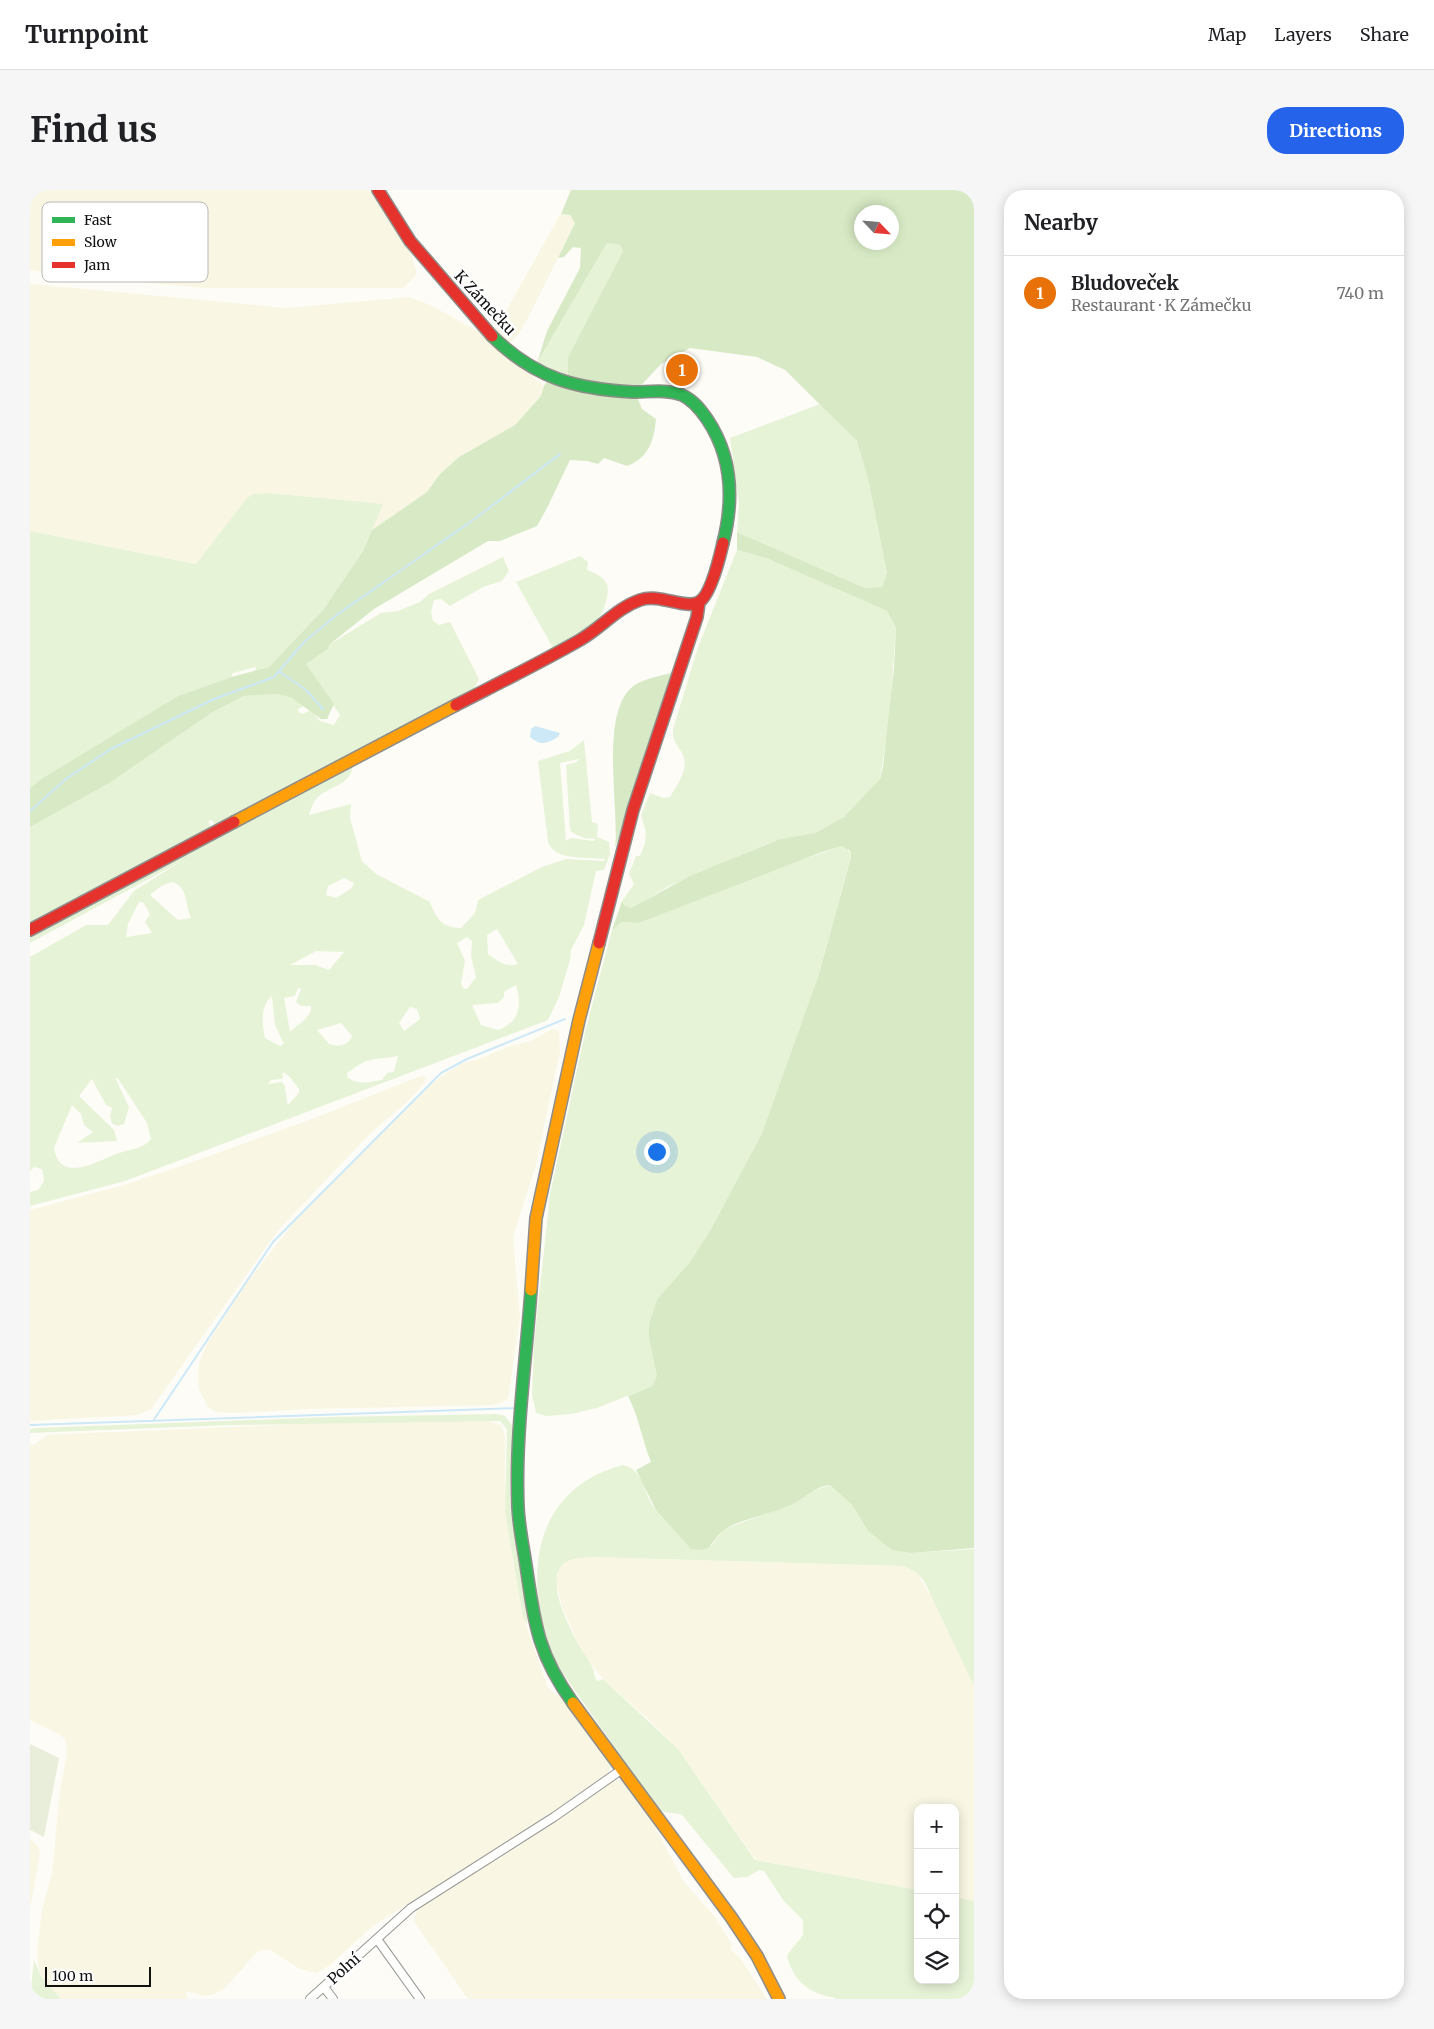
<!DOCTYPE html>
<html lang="en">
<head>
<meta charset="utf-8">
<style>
  body { margin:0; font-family:Merriweather,serif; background:#f6f6f6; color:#202124 }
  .controls { position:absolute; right:15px; bottom:15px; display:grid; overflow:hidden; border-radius:10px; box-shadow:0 2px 12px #0003 }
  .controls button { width:45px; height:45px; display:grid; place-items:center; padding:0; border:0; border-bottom:1px solid #e0e0e0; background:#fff; color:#202124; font:25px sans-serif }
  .compass { position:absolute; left:824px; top:15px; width:45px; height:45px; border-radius:50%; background:#fff; box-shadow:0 2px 12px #0003; rotate:116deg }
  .scale { position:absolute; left:15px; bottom:12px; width:106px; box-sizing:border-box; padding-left:5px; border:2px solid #111; border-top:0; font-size:14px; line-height:18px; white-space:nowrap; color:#111; -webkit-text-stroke:4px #fff; paint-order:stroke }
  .you { position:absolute; left:626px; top:961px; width:18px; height:18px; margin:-12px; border:4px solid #fff; border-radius:50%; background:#1a73e8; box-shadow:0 0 0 8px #1a73e833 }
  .badge { display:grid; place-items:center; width:32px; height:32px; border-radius:50%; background:#2563eb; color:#fff; font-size:16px; font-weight:700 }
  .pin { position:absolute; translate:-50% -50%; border:2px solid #fff; box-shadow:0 1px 5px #0006 }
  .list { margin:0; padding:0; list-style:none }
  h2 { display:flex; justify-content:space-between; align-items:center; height:65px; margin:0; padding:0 20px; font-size:21px }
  h2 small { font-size:16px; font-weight:400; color:#757577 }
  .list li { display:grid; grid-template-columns:32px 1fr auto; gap:15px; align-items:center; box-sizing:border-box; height:75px; padding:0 20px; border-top:1px solid #e0e0e0 }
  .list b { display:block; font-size:19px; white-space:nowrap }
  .list p { margin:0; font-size:16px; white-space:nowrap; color:#757577 }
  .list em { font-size:16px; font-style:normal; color:#757577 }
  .icon { flex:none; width:28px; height:28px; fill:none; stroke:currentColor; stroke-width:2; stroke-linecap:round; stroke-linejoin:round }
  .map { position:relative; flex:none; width:944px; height:1809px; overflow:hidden; border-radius:20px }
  header { display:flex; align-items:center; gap:30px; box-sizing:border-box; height:70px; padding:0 25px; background:#fff; border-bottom:1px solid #e0e0e0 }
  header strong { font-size:24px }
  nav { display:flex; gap:28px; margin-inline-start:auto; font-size:18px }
  .intro { display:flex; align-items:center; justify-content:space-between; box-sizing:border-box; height:120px; padding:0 30px }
  h1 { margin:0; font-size:35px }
  .button { padding:12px 22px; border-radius:20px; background:#2563eb; color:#fff; font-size:18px; font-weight:700 }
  main { display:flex; gap:30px; padding:0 30px }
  aside { flex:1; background:#fff; border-radius:20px; box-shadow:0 2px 12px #0003 }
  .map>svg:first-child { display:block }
  .farmland { fill:#f9f7e4 }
  .green { fill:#e7f3d7; fill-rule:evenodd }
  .forest { fill:#d8eac5; fill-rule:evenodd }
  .cemetery { fill:#e9eedb }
  .water { fill:#cde8f7 }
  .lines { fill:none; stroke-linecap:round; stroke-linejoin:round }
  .stream { stroke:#cde8f7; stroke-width:2 }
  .street-casing { stroke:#979795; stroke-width:10 }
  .fast-casing { stroke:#8e8d8b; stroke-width:14 }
  .slow-casing { stroke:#8e8d8b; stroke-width:14 }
  .jam-casing { stroke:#8e8d8b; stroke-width:14 }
  .street { stroke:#fffffe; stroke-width:8 }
  .fast { stroke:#30b455; stroke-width:11 }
  .slow { stroke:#ff9f0a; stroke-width:11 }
  .jam { stroke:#e5322d; stroke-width:11 }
  .labels { text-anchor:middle; stroke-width:5; stroke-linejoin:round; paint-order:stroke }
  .street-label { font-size:15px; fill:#111; stroke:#fff }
  .key { fill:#fff; stroke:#b8b8b8; stroke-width:1 }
  .key-label { font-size:14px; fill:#111 }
</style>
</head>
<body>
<header>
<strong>Turnpoint</strong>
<nav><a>Map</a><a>Layers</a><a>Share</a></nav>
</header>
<div class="intro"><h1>Find us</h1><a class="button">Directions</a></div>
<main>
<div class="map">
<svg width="944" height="1809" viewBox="0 0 944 1809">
  <rect width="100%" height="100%" fill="#fdfcf7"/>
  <path class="farmland" d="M 0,0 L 340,0 L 382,66 L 387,84 L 373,98 L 176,98 L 42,86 L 0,80 Z
    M 531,23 L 543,27 L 545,33 L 498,128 L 488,145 L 480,153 L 466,139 Z
    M 0,94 L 257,118 L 380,107 L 400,115 L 451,143 L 514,196 L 512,206 L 485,235 L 429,267 L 410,284 L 397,302 L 342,340 L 352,314 L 240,303 L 166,374 L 0,341 Z
    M 522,839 L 529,841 L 530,862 L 506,975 L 483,1047 L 490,1127 L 478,1209 L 466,1215 L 281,1219 L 204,1223 L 186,1222 L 178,1217 L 169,1200 L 168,1188 L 169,1172 L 177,1154 L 215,1095 L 268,1027 L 398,897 L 416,883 L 433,873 L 452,868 L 477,857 L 501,851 Z
    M 391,886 L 396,887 L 395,892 L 378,911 L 340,944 L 249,1039 L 121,1219 L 108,1225 L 0,1231 L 0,1020 L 94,995 L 140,980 L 282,929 Z
    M 456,1230 L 471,1235 L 475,1245 L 475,1289 L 480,1350 L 495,1432 L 518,1498 L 528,1505 L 541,1521 L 578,1571 L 581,1576 L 578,1583 L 498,1639 L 343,1736 L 300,1775 L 287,1783 L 270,1779 L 240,1760 L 233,1760 L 227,1762 L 195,1798 L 184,1804 L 175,1806 L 155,1801 L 158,1809 L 31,1809 L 11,1786 L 8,1776 L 7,1762 L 12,1720 L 22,1683 L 30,1600 L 37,1563 L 36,1550 L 29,1544 L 0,1530 L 0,1254 L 3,1255 L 18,1245 L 35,1244 L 273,1234 Z
    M 563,1367 L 874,1376 L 887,1383 L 906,1415 L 944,1496 L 944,1711 L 925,1707 L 925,1618 L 888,1618 L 888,1700 L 726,1670 L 648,1559 L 618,1529 L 576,1492 L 557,1470 L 548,1453 L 533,1419 L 526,1394 L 529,1379 L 535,1372 L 544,1368 Z
    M 589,1590 L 593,1592 L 618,1623 L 654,1692 L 686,1728 L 702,1755 L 700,1759 L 711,1769 L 737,1809 L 438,1809 L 387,1736 L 384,1730 L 388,1719 L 451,1677 L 466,1671 L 579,1593 Z
    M 0,1648 L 8,1657 L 10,1663 L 0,1719 Z"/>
  <path class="green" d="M 577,53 L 590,55 L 593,61 L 538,167 L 538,188 L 508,177 L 507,173 Z
    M 790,214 L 827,251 L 838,289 L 857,383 L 852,397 L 835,398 L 707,342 L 709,314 L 700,248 Z
    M 240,303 L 353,314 L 333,361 L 293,420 L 239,477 L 225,481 L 226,477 L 203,483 L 201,487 L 148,506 L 0,598 L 0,341 L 166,374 L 217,308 L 223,304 Z
    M 707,360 L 736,368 L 857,421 L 866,438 L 859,532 L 850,589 L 838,604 L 814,627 L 785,643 L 750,649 L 727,658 L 637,697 L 609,714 L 601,718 L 595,716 L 592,711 L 604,694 L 599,684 L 606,666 L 610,666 L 615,653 L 616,642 L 611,625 L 620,603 L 633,608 L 640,607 C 648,594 660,578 652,563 C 647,554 642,551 643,539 L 668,457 Z
    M 550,366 L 558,372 L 557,380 C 570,385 581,390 577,407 C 571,438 550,446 523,458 L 486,392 Z
    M 473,367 L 479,381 L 472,391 L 453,397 L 420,416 L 411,409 L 404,410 L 401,422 L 403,431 L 409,435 L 420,432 L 449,489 L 444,499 L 185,635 L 182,630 L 178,631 L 181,637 L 0,734 L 0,637 L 78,594 L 183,522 L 214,506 L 248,504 L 262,508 L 274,516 L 268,519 L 269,523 L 273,524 L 281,520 L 290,531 L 304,535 L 310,525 L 275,474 L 298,459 L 300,454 L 351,423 L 368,421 L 390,412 L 399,404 Z
    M 554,550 L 562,632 L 568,634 L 567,647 L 579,652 L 580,664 L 574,680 L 566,681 L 554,735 L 541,760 L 540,770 L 529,807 L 518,830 L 95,991 L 0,1016 L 0,1002 L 8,1000 L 14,991 L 12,979 L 4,977 L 0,981 L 0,767 L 56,735 L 78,735 L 104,701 L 150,672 L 0,753 L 0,744 L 323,574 C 321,596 301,595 288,607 C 283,611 281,620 279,625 L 321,614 L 320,628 L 332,671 L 346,684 L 400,712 C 406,729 413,738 431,738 L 445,723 L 448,710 L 512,677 L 536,669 L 574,671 L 575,669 C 559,667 524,671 518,652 L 508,571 L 540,561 ZM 549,569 L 547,572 L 536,575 L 540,638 L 541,642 L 554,648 L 565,649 L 564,651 L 541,648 L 536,651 L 530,573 ZM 314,688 L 324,693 L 322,698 L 306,708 L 296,705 L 298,696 ZM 142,692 C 158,696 155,715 161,728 L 148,730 L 120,705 L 131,696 ZM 109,712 L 113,712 L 120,724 L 115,732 L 122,743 L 96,747 L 98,734 ZM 467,739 L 488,774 C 476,778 468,771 458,764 L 457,745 ZM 437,747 L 442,751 L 441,766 L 446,787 L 437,799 L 434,799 L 431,794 L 435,771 L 427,753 ZM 286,761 L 314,762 L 299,780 L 285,775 L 260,775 ZM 486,795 C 492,815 490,832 468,840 L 451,835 L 442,815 L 468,813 L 474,807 L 474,802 ZM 268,798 L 271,799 L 266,812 L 271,816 L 281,816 C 283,826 267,835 260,842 L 254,808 L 265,806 ZM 242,806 L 245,835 L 254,854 L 250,856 L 235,848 C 232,834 230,816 242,806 ZM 380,817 L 387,819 L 390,829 L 374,841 L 369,833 ZM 311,833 L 322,846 C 318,856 309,857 299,854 L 287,840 ZM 368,866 L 364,882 L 357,883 L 352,890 C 340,892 329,895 318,888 L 317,883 C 341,865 342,871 368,866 ZM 253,882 L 259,886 L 269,899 L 269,903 L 259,914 L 257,913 L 255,896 L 252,892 L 238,894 L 241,890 L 252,889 ZM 87,887 L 117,933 L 121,949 C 114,959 100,959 89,963 C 71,969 30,996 24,958 L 42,915 L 51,924 L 54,935 L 63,942 L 47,953 L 87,951 L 84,940 L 49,906 L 62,889 L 76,915 L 82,918 L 80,927 L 82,933 L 87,936 L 94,934 L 99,917 L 86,889 Z
    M 812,656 L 817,658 L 821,666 L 789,784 L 732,943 L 681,1039 L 660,1072 L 627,1109 L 619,1134 L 619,1148 L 628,1186 L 622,1196 L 567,1218 L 541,1224 L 516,1226 L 506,1223 L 502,1205 L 504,1153 L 520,1004 L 556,838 L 582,740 L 592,732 L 609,733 L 748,678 Z
    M 467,1224 L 475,1226 L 484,1238 C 482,1268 478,1297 482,1327 C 484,1352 501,1414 497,1434 L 493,1427 L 475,1322 L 477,1239 L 470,1231 L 201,1235 L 0,1243 L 0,1239 L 7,1238 L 302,1227 Z
    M 593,1275 C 615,1280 613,1305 626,1320 C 635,1329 668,1348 681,1356 L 694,1339 L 763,1314 L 782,1301 L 800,1295 L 822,1315 L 838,1341 L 881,1363 L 944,1359 L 944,1496 L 894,1391 L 887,1383 L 874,1376 L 563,1367 C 554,1368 544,1367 536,1372 C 512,1387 540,1439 550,1457 C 556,1467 564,1476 565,1488 L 568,1491 L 573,1489 L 648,1559 L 725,1670 L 888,1700 L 888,1790 L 925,1790 L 925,1707 L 944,1711 L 944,1809 L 804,1809 L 806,1808 C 780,1805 762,1790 757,1765 L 773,1745 L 773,1730 L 753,1710 L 734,1681 L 729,1680 L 717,1687 L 704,1688 L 652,1625 C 644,1622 635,1624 628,1619 L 527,1475 C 492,1398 497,1300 593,1275 Z
    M 4,1770 L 11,1786 L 31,1809 L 0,1809 Z"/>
  <path class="forest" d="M 541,0 L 944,0 L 944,1358 L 881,1363 L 862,1360 L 838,1341 L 822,1315 L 800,1295 C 784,1297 776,1307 763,1314 C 746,1323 706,1330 694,1340 C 679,1352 684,1363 661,1359 L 626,1320 L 606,1280 L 621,1272 C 612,1250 609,1227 598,1206 L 622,1196 L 627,1186 L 619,1148 L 619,1134 L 627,1109 L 660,1072 L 681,1039 L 732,943 L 789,784 L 821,667 L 820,661 L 812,656 L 792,662 L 609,733 L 592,732 L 582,740 L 592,711 L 595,716 L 601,718 L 660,686 L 750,649 L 785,643 L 814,627 L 850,589 L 853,577 L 864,477 L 866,438 L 857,421 L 736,368 L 707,360 L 707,342 L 835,398 L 852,397 L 857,383 L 838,289 L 827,251 L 755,180 L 727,167 L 660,158 L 631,174 L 605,202 L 612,219 L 626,229 C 624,250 619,268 597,276 L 574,268 L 568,274 L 557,271 L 540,270 L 517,318 L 507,336 L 470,351 L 458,351 L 344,419 L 300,454 L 298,459 L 276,474 L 304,514 L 297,529 L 291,529 L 262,508 L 248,504 L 214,506 L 183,522 L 78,594 L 0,637 L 0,598 L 13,588 L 148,506 L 201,487 L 239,477 L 293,420 L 333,361 L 342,340 L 397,302 L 410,284 L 429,267 L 485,235 L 511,206 L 514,196 L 522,182 L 538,187 L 538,167 L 593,61 L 590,55 L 577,53 L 507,173 L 517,141 L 550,78 L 551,58 L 543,57 L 534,67 L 528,68 L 545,33 L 540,25 L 531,24 ZM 832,22 L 862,22 L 862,52 L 832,52 Z
    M 645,482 L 585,658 C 590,619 567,514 608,493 C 619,488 633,485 645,482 Z"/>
  <path class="cemetery" d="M 0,1554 L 29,1568 L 14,1647 L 0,1640 Z"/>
  <path class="water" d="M 505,536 L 530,543 L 528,547 C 516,554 511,556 500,547 L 501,539 Z"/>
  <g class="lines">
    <path class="stream" d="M 250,482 L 276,500 L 293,519
      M 0,621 L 36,589 L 81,559 L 184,509 L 244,487 L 274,452 L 308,424 L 446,328 L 530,264
      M 123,1231 L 243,1052 L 411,883 L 437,869 L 535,829
      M 0,1235 L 489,1218"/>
    <g class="street-casing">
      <path id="street" d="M 347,1749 L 390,1809
        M 294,1797 L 303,1809
        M 280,1809 L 381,1718 L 524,1627 L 591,1580"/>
    </g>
    <g class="fast-casing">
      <path id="fast" d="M 462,146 C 505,188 545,199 603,202 C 619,202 637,199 652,205 C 663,210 670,219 677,229 C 702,266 704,310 693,353
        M 501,1100 C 496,1172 485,1245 488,1317 C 489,1339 494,1360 497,1382 C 505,1437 509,1466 543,1513"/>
    </g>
    <g class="slow-casing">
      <path id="slow" d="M 204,632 L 426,515
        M 501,1100 L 506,1028 L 549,830 L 569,753
        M 543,1513 L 701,1727 L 727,1766 L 749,1809"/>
    </g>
    <g class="jam-casing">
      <path id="jam" d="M 348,0 L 380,51 L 462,146
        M 426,515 C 467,494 510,473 550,450 C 571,438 587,418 610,410 C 630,403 655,420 669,412 C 681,405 690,366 693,353
        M 0,740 L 204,632
        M 569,753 L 603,620 L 667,427 L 669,413"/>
    </g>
    <use href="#street" class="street"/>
    <use href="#fast" class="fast"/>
    <use href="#slow" class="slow"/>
    <use href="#jam" class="jam"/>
  </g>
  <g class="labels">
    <g class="street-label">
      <text transform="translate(455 113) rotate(47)" y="5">K Zámečku</text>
      <text transform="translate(314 1779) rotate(-42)" y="5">Polní</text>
    </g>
  </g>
  <rect x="12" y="12" width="166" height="80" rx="8" class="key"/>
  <rect x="22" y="27" width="23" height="6" fill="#30b455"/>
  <rect x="22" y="49" width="23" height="7" fill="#ff9f0a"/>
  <rect x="22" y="72" width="23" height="6" fill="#e5322d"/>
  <g class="key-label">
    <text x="54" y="35">Fast</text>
    <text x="54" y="57">Slow</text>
    <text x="54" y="80">Jam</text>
  </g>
</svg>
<div class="controls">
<button>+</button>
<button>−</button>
<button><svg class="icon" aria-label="locate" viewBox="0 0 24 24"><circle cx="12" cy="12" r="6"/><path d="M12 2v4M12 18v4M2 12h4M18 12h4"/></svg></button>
<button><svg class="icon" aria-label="layers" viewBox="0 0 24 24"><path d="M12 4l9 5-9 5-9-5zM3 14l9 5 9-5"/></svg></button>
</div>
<svg class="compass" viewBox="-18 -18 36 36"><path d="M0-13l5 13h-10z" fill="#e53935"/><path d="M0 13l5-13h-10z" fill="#757577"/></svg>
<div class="scale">100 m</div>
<div class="you"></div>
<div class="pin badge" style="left:652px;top:180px;background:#e8710a">1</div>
</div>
<aside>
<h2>Nearby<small></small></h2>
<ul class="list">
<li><span class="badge" style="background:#e8710a">1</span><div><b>Bludoveček</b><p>Restaurant · K Zámečku</p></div><em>740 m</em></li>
</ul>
</aside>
</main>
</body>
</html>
